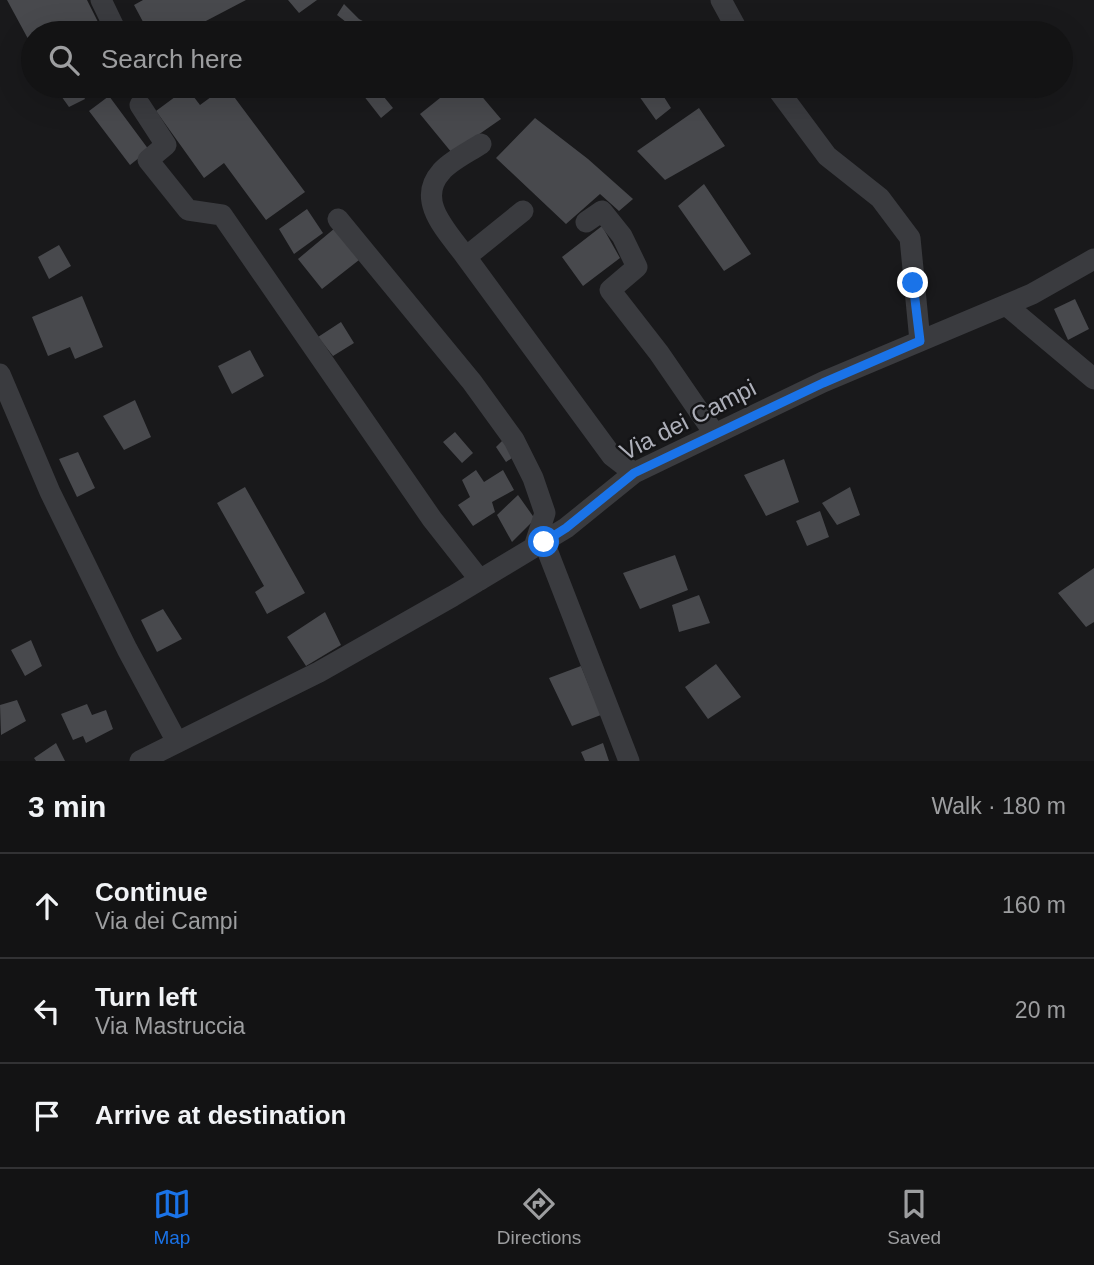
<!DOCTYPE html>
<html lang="en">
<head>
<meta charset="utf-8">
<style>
  body { margin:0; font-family:Helvetica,sans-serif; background:#1c1c1d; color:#f1f3f6 }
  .stop { position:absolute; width:21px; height:21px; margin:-16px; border:5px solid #1a73e8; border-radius:50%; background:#fff }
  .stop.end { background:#1a73e8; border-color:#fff; box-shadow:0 2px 7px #0008 }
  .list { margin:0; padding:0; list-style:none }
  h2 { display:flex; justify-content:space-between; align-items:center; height:91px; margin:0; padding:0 28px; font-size:30px }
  h2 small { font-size:23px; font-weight:400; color:#9d9ea0 }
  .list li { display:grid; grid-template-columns:46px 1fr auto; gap:21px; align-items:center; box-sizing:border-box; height:105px; padding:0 28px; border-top:2px solid #323234 }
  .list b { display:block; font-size:26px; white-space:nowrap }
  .list p { margin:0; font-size:23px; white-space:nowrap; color:#9d9ea0 }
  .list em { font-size:23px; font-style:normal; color:#9d9ea0 }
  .icon { flex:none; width:38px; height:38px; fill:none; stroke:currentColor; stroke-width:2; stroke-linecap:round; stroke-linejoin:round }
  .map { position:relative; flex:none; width:1094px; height:761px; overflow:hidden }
  .search { position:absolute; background:#131314; box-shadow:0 7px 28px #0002; left:21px; right:21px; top:21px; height:77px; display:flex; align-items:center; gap:18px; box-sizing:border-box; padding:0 24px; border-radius:38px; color:#9d9ea0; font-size:26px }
  .sheet { height:406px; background:#131314 }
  nav { display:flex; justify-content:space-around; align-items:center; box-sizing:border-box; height:98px; border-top:2px solid #323234; background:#131314; font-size:19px; color:#9d9ea0 }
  nav a { display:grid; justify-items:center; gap:4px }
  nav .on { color:#1a73e8 }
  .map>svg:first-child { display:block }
  .building { fill:#48494d }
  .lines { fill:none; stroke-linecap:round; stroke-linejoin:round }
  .minor { stroke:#3a3b3f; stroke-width:21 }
  .route { stroke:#1a73e8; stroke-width:9 }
  .labels { text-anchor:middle; stroke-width:5; stroke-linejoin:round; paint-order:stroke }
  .street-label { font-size:24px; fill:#adafb9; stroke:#141416 }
</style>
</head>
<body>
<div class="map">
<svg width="1094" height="761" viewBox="0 0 1094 761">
  <rect width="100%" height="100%" fill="#19191b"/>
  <path class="building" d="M 7,0 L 87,0 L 101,28 L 97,29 L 99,33 L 33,33 L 33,48 Z
    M 143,0 L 246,0 L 183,33 L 149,33 L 134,5 Z
    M 288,0 L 317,0 L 299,13 Z
    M 344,4 L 359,19 L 374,27 L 369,33 L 355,29 L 337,15 Z
    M 69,86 L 79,86 L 85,99 L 69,107 L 59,93 Z
    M 226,86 L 305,192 L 266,220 L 224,163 L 204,178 L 156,111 L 187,88 L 200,105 Z
    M 356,86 L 375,86 L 393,108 L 381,118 Z
    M 455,86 L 473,86 L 501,119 L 452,153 L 420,114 Z
    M 654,86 L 657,86 L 671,108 L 656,120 L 639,96 Z
    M 109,96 L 149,150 L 130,165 L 89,111 Z
    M 699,108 L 725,146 L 665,180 L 637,151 Z
    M 535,118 L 588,159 L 633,199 L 619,211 L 600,194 L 566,224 L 496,158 Z
    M 704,184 L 751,254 L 724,271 L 678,206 Z
    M 307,209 L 323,233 L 294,254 L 279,229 Z
    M 602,226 L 620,258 L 583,286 L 562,257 Z
    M 335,228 L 359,260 L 322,289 L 298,259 Z
    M 59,245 L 71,266 L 49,279 L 38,257 Z
    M 82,296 L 103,347 L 75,359 L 70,347 L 48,356 L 32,317 Z
    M 1075,299 L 1089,329 L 1068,340 L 1054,309 Z
    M 341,322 L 354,343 L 333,356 L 318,337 Z
    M 250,350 L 264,376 L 232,394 L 218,366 Z
    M 135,400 L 151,437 L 124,450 L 103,416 Z
    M 455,432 L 473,453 L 462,463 L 443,442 Z
    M 504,439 L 515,456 L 506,462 L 496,447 Z
    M 78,452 L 95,488 L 77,497 L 59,459 Z
    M 784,459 L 799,502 L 766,516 L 744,475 Z
    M 476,470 L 484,482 L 503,470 L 514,490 L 492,502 L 495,512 L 473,526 L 458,505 L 470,497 L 462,480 Z
    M 245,487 L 305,593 L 267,614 L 255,592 L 264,586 L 217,503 Z
    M 850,487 L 860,515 L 837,525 L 822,503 Z
    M 518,495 L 535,519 L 512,542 L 497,515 Z
    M 820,511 L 829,537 L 807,546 L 796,521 Z
    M 675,555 L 688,590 L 640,609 L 623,573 Z
    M 1094,568 L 1094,622 L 1086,627 L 1058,593 Z
    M 699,595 L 710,623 L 679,632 L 672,605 Z
    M 163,609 L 182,639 L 157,652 L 141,620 Z
    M 325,612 L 341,645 L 306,666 L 287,637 Z
    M 31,640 L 42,666 L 25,676 L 11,650 Z
    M 716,664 L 741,697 L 708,719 L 685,687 Z
    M 581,666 L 601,715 L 572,726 L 549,678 Z
    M 17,700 L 26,721 L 1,735 L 0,705 Z
    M 87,704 L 92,715 L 106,710 L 113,729 L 86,743 L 83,736 L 73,740 L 61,714 Z
    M 56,743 L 65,761 L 36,761 L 34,758 Z
    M 603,743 L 609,761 L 585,761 L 581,752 Z"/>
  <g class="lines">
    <path class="minor" d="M 101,0 L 117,33
      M 721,0 L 739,33
      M 775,86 L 827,156 L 880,198 L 910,238 L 920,341
      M 140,105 L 166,145 L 148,160 L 188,210 L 222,215 L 432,519 L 480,580
      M 523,211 L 466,257 L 612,456 L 634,473
      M 338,219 L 472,382 L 514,440 L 533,478 L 545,513 L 534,547
      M 586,222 L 602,211 L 622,236 L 637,267 L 610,290 L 659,353 L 714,433
      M 466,257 C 448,232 415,201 441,172 C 450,161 469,152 481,144
      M 1006,305 L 1094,379
      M 0,374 L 50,492 L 127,649 L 177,742
      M 544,542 L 629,761
      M 140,761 L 319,672 L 453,596 L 566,528 L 634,473 L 823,382 L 1032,294 L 1094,259"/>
  </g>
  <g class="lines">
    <path class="route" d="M 544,542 L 566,528 L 634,473 L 823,383 L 920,341 L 913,283"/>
  </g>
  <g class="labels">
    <g class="street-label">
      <text transform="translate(688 420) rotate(-27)" y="8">Via dei Campi</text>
    </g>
  </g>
</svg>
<div class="stop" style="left:544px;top:542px"></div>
<div class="stop end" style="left:913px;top:283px"></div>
<div class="search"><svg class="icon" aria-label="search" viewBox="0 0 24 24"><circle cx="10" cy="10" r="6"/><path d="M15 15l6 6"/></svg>Search here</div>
</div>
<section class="sheet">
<h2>3 min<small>Walk · 180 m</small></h2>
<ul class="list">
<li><svg class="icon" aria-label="ahead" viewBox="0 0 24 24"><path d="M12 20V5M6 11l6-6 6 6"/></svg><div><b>Continue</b><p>Via dei Campi</p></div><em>160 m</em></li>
<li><svg class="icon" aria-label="left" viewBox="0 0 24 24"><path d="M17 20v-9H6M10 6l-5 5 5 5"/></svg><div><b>Turn left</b><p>Via Mastruccia</p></div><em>20 m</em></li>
<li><svg class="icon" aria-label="arrive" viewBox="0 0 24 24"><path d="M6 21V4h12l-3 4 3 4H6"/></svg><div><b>Arrive at destination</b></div></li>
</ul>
</section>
<nav>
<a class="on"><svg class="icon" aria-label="map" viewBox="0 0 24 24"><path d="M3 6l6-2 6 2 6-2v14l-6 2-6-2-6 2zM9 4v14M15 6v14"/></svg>Map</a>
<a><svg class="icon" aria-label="directions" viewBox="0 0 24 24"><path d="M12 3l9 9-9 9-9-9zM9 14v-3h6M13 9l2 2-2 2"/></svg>Directions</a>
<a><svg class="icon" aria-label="saved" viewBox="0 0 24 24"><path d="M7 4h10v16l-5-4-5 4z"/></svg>Saved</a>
</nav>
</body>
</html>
